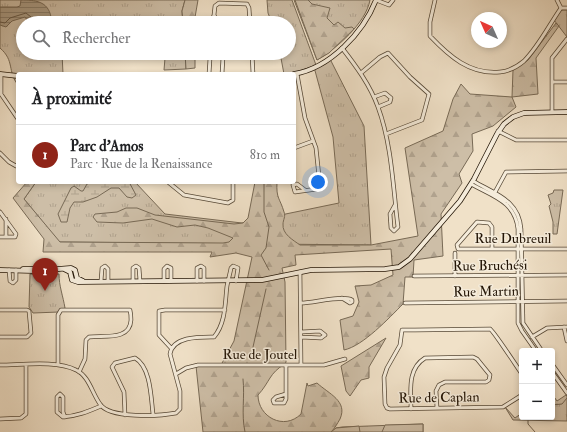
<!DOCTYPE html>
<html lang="fr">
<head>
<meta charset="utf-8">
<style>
  body { margin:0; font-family:"IM FELL Double Pica",serif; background:#f6f6f6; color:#202124 }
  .controls { position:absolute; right:12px; bottom:12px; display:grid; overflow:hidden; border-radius:4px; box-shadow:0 2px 6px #0003 }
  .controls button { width:36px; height:36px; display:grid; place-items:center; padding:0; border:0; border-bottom:1px solid #e0e0e0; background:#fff; color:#202124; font:20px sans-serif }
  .compass { position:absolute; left:471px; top:12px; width:36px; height:36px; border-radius:50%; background:#fff; box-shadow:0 2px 6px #0003; rotate:315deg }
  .you { position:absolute; left:318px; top:182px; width:14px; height:14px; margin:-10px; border:3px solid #fff; border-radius:50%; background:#1a73e8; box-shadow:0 0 0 6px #1a73e833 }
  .badge { display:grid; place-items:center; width:26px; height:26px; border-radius:50%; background:#8f2418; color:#fff; font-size:13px; font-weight:700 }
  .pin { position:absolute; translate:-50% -33px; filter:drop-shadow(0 1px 2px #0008) }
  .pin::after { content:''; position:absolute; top:21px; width:14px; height:12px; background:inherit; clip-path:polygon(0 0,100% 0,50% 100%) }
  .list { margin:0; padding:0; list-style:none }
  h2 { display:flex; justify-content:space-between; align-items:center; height:52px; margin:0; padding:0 16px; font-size:17px }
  h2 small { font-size:13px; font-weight:400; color:#757577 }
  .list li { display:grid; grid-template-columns:26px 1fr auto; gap:12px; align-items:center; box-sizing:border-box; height:60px; padding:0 16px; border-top:1px solid #e0e0e0 }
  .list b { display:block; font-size:15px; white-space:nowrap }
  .list p { margin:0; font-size:13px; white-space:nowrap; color:#757577 }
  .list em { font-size:13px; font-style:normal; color:#757577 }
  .icon { flex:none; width:22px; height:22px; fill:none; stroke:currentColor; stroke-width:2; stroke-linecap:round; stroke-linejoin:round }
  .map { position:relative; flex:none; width:567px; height:432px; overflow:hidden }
  .search { position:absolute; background:#fff; box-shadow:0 2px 6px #0003; left:16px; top:16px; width:280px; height:44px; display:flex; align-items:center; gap:10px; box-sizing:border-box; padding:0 14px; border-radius:22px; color:#757577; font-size:15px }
  .panel { position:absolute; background:#fff; box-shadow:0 2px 6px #0003; left:16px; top:72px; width:280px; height:112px; border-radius:4px }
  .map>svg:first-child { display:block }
  .grass { fill:url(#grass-tufts); stroke:#786a56 }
  .forest { fill:url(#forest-firs); stroke:#786a56 }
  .wetland { fill:url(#wetland-marsh); stroke:#786a56 }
  .pitch { fill:#cdbea7; stroke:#786a56 }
  .water { fill:url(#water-rules); stroke:#746653 }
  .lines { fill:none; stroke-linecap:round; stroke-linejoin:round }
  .shore { stroke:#665846; stroke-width:1 }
  .stream { stroke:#746653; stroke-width:1 }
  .street-casing { stroke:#564836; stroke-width:4.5 }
  .secondary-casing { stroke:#231506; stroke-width:5.5 }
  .street { stroke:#f5ecdb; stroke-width:3 }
  .secondary { stroke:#f5ecdb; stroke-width:4 }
  .labels { text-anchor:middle; stroke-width:3; stroke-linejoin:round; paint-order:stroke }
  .street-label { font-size:14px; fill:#231506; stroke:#f5ecdb }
</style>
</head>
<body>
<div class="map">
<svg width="567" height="432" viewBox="0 0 567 432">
  <defs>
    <pattern id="grass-tufts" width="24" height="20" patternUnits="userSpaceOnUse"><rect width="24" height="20" fill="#cdbea7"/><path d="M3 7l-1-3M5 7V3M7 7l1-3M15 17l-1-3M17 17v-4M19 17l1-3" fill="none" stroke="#b0a28e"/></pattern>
    <pattern id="forest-firs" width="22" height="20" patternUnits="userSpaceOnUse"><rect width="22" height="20" fill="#cdbea7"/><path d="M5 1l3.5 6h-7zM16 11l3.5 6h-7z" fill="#b0a28e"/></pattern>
    <pattern id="wetland-marsh" width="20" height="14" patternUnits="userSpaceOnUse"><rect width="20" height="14" fill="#cdbea7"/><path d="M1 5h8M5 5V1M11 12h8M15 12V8" fill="none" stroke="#b0a28e"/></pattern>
    <pattern id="water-rules" width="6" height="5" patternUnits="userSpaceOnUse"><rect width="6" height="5" fill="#aa9c86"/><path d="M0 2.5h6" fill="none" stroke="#8a7e6c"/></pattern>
  </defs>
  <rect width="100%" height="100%" fill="#f0e1c8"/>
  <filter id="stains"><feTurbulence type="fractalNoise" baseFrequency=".005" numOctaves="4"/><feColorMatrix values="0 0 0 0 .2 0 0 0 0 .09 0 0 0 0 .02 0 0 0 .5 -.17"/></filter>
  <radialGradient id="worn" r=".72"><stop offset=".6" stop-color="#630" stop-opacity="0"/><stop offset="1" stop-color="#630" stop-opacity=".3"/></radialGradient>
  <path class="grass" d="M 0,0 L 185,0 L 182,11 L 183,23 L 23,23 L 23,53 L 62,53 L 63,74 L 18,74 L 18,85 C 7,71 15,61 0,48 Z
    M 267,0 L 292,0 L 316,65 L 297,72 L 284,74 L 280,53 L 289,53 L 289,23 L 272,23 L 268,13 Z
    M 294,0 L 370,0 C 366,23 336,49 317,60 Z
    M 563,10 L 567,10 L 567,37 L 554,20 L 560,11 Z
    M 156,53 L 185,53 L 186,69 L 164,70 L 165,58 Z
    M 329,57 L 364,126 L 371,245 L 59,242 L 24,199 L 36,182 L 135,182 L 165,214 L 242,223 L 339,203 L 333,137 L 314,67 Z
    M 554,190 L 563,190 L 557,234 L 553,234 L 553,222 L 549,206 L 551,204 L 548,195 L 553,193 Z
    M 30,274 L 59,274 C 59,286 63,296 65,308 L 59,312 L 33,313 L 29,307 Z
    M 552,394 L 557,401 L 566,395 L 567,396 L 567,421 L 513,420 L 505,407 L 515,418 L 522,413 L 522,417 L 552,417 Z
    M 423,424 L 423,432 L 331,432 L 336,428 L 342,427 Z"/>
  <path class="forest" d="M 185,0 L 198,0 L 194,23 L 183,23 L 182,11 Z
    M 295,0 L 308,0 L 312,4 L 330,8 L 327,18 L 334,25 L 338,22 L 345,28 L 352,27 L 354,29 L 329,53 L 317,60 Z
    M 556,23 L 559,26 L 536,58 L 538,94 L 512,97 L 516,107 L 493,126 L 472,134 L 473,151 L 459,174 L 462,183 L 441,214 L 443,256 L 414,260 L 413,277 L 405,277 L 403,304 C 389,318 363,346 344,350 L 340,320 L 353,316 L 359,302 L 355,286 L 371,285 L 393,275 L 391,249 L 295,255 L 296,265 L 282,268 L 285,282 L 286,362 L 285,364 C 269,373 270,382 258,395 C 258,417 284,431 301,414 L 307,383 L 308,386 L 317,383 C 329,394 348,401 340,419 C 337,424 335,428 331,432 L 203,432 L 196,366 L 221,365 L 234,341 L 252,257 L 236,253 L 210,257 L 212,252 L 43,252 L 44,239 L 13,198 L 27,182 L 36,182 L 24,199 L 60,242 L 223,243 L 229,242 L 233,238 L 208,228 L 195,225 L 177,227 L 152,219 L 123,223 L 97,222 L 93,217 L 95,214 L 117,212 L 126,208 L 137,208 L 155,215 L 234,224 L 243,223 L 248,218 L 255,182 L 277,182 C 276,199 280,198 284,212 C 286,216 283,220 283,224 C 282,234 293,240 300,245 L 371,245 L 418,236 L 405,148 L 443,131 L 453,99 L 461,84 L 470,94 L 512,97 L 513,70 L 528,60 Z
    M 185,53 L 195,53 L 195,68 L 186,69 Z
    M 386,338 L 369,367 L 369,378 L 361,380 L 350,396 L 346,391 L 341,366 Z"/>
  <path class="wetland" d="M 92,182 L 129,182 L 136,195 L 132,198 L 127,197 L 119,188 L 111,188 L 97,197 L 83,202 L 74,202 L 70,208 L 67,222 L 61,222 L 58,214 L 71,188 L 74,186 L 81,191 L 83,191 L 87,184 Z"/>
  <path class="pitch" d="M 423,424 L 423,432 L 382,432 L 385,425 Z
    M 359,426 L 360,432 L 331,432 L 336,428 Z"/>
  <path class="water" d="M 21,0 C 35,0 48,1 51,17 L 43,23 L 29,23 L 25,17 L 12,21 L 6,27 L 0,25 L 0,7 L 17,7 L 20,6 Z"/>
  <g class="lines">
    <path class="shore" d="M 0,22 L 5,23 L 10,18 L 26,13 L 31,17 L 32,23"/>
    <path class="stream" d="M 264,182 L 264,212 L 269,227 L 266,248 L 261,255 L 269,270
      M 253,347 L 266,289
      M 243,379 C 245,397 241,414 245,432
      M 552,405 L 562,404 L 567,398
      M 528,417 L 528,424 L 535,432"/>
    <g class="street-casing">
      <path id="street" d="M 376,0 L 389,5 L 393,0
        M 435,0 L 430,22 L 430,36 C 449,56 470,75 500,72 C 509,71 517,67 524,61 C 539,46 549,25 561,8
        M 557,0 L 561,8
        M 561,8 L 567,8
        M 214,15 L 218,23
        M 211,23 L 214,15 L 215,6 L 219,3 L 247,4 L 249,8 L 250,23
        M 342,48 C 356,66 370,85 378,107 C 392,145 393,188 398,227 L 394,231 L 391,228 L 390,214 L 395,205
        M 252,53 L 253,74
        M 361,73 L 380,57 L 388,53 L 410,77 L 429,94 L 422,120 L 386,134
        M 1,74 L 1,94 L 18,119
        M 209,74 L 210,58 L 213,56 L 223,57 L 222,74
        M 297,74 L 305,118 L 316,148 L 320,186 L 317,189 L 295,192 L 293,185 L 297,184 L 305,190
        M 552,82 L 567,82
        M 374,97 L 385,93 L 391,98 L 390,102 L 378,107
        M 552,112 L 552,58 L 567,39
        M 498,131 L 516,140 L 567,140
        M 294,148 L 313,141
        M 0,153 L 9,162 L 16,166 L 18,164
        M 473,181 C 495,194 519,200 521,229 L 523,323 L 542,351
        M 168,182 L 184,195 L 228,203 L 233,200 L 233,182
        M 471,184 C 492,196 515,201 518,229 L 518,323 L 522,331 L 536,351
        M 494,194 L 506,172 L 567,171
        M 0,212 L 16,234 L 15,237 L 0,237
        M 6,237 L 6,219
        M 492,249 L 492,227 L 489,223 L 477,222 L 457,245 L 458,249 L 567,249
        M 9,270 L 10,281 L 13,283 L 16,280 L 16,270
        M 300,272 L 301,365
        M 414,276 L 567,275
        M 455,276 L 455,253
        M 101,281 L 102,268 L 105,266 L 108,269 L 108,281
        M 133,281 L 133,268 L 136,266 L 139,268 L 140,281
        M 164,281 L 164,269 L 167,266 L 171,268 L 171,281
        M 197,281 L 197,268 L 201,266 L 204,268 L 204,281
        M 301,303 C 313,303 343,295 352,300 L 352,302 L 350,303 L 342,298
        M 405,303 L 567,301
        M 0,310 L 27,310 L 29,311 L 31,333 L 27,337 L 0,337
        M 564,327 L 567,341
        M 301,332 L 320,331 L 325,335 L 321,338 L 301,337
        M 532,337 L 547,328 L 567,327
        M 171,348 L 159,335 L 159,311 L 165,310 L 225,310
        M 552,364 L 567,385
        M 0,365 C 21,365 57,360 76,370 C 89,376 92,393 100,404 C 109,419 160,416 176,413 L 180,409 L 180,391 L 170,354 C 173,336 200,337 214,337 C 226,323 225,302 227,286 C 228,280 230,274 231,268 L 233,266 L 238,268 L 236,281
        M 58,365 L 58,315 L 61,310 L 130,310 C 131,314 131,316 131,320 C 130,341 104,335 89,337 L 86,340 L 85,359 L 79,372
        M 286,365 L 286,399 L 284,403 L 274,403 L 273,400 L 276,397 L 286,394
        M 552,372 L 567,393
        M 176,374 L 186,368 L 198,365 L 324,365 L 345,359
        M 522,374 C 517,367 493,330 490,329 L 415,330 L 402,330 L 400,345 L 387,368 L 384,377 L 385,404 L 387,408 L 390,409 L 503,407 L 522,395
        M 411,409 C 411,391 407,369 425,358 L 473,357 L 477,359 L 490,375 L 489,380 L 486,382 L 445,382 L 439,385 L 436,391 L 437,408
        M 125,415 L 124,392 L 112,367 L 115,363 L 135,358 C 151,367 151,398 153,414
        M 65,417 L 63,412 L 63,397 L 60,394 L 57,397 L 57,412 L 63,417 C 77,416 87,412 101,406
        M 0,419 L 21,418 L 26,414 L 26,365"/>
    </g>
    <g class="secondary-casing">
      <path id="secondary" d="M 0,74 L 18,76
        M 294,74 C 330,68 363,33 376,0
        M 23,269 L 40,269
        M 64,269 L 70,272 L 72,280 L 78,282 L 262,280 L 311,270 L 385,269 L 399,267 L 410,259 L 460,201 L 474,179 L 497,134 L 504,124 L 513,117 L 524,113 L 567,112
        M 0,270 L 34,271 L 71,268 L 75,270 L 77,278 L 83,281"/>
    </g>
    <use href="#street" class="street"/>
    <use href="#secondary" class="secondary"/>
  </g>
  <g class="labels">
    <g class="street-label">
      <text x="513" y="243">Rue Dubreuil</text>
      <text transform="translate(490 265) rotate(-1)" y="5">Rue Bruchési</text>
      <text transform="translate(486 291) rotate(-1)" y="5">Rue Martin</text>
      <text x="260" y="359">Rue de Joutel</text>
      <text transform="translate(439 397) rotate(-1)" y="5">Rue de Caplan</text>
    </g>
  </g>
  <rect width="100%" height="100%" filter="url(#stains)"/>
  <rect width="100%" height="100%" fill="url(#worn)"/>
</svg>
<div class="controls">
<button>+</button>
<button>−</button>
</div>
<svg class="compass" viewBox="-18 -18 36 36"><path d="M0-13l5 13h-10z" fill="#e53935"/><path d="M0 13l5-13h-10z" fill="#757577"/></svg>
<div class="you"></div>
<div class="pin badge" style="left:45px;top:291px">1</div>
<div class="search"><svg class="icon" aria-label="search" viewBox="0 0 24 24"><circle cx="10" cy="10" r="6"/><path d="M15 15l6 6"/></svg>Rechercher</div>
<section class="panel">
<h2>À proximité<small></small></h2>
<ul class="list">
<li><span class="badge">1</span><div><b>Parc d'Amos</b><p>Parc · Rue de la Renaissance</p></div><em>810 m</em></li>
</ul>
</section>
</div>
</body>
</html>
